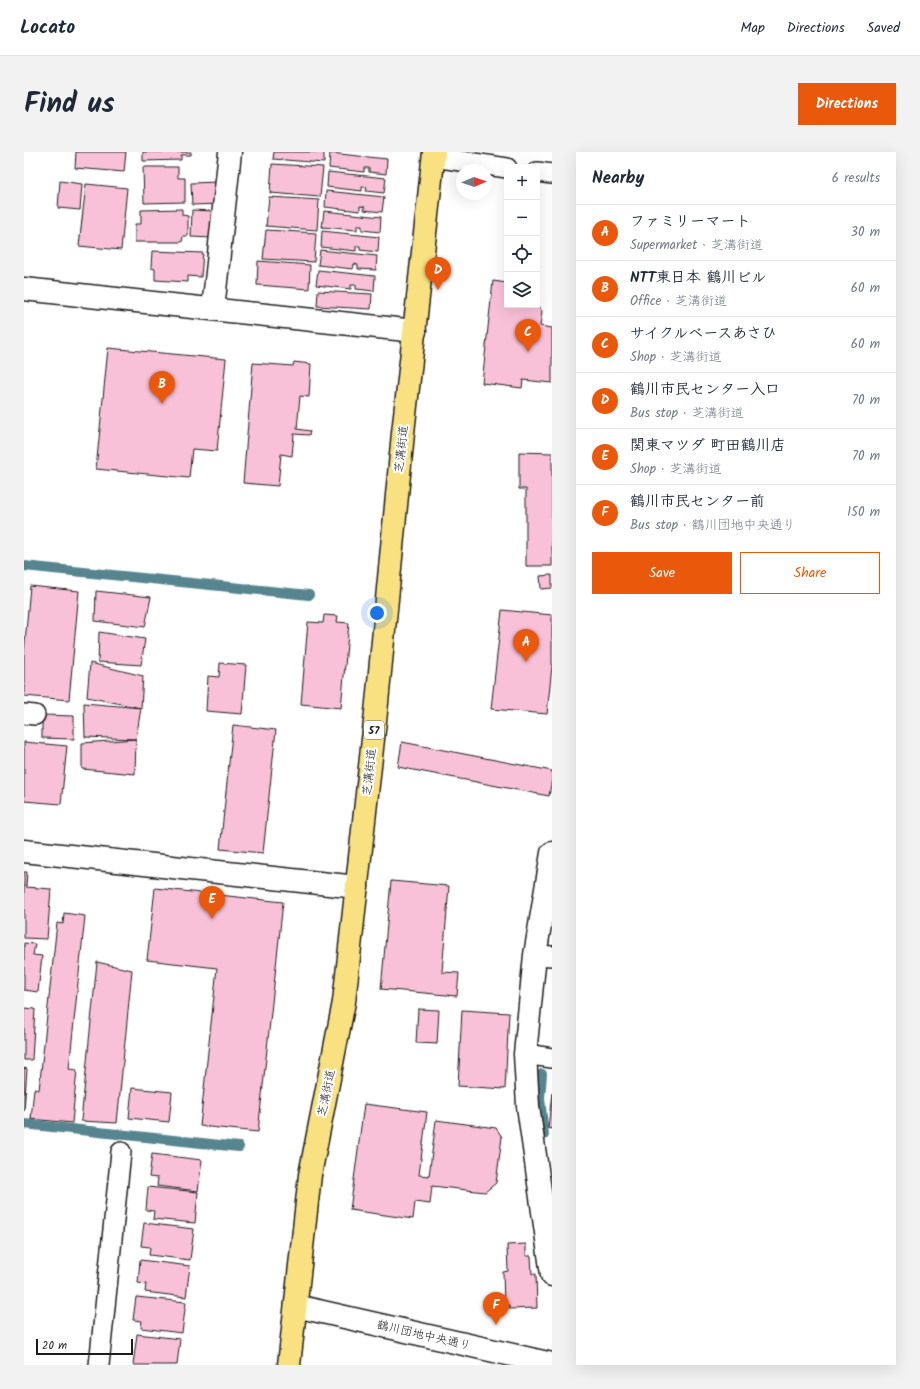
<!DOCTYPE html>
<html lang="en">
<head>
<meta charset="utf-8">
<style>
  body { margin:0; font-family:Kalam,"Klee One",sans-serif; background:#f2f2f3; color:#1f2937 }
  .controls { position:absolute; right:12px; top:12px; display:grid; overflow:hidden; border-radius:0px; box-shadow:0 4px 16px #0002 }
  .controls button { width:36px; height:36px; display:grid; place-items:center; padding:0; border:0; border-bottom:1px solid #e0e1e3; background:#fff; color:#1f2937; font:20px sans-serif }
  .compass { position:absolute; left:432px; top:12px; width:36px; height:36px; border-radius:50%; background:#fff; box-shadow:0 4px 16px #0002; rotate:88deg }
  .scale { position:absolute; left:12px; bottom:10px; width:97px; box-sizing:border-box; padding-left:4px; border:2px solid #1c1c1c; border-top:0; font-size:11px; line-height:14px; white-space:nowrap; color:#1c1c1c; -webkit-text-stroke:3px #fff; paint-order:stroke }
  .you { position:absolute; left:353px; top:461px; width:14px; height:14px; margin:-10px; border:3px solid #fff; border-radius:50%; background:#1a73e8; box-shadow:0 0 0 6px #1a73e833 }
  .badge { display:grid; place-items:center; width:26px; height:26px; border-radius:50%; background:#ea580c; color:#fff; font-size:13px; font-weight:700 }
  .pin { position:absolute; translate:-50% -33px; filter:drop-shadow(0 1px 2px #0008) }
  .pin::after { content:''; position:absolute; top:21px; width:14px; height:12px; background:inherit; clip-path:polygon(0 0,100% 0,50% 100%) }
  .list { margin:0; padding:0; list-style:none }
  h2 { display:flex; justify-content:space-between; align-items:center; height:52px; margin:0; padding:0 16px; font-size:17px }
  h2 small { font-size:13px; font-weight:400; color:#747a83 }
  .list li { display:grid; grid-template-columns:26px 1fr auto; gap:12px; align-items:center; box-sizing:border-box; height:56px; padding:0 16px; border-top:1px solid #e0e1e3 }
  .list b { display:block; font-size:15px; white-space:nowrap }
  .list p { margin:0; font-size:13px; white-space:nowrap; color:#747a83 }
  .list em { font-size:13px; font-style:normal; color:#747a83 }
  .actions { display:flex; gap:8px; padding:12px 16px }
  .actions a { flex:1; padding:9px 0; border:1px solid #ea580c; border-radius:0px; text-align:center; font-size:14px; color:#ea580c }
  .actions .main { background:#ea580c; color:#fff }
  .icon { flex:none; width:22px; height:22px; fill:none; stroke:currentColor; stroke-width:2; stroke-linecap:round; stroke-linejoin:round }
  .map { position:relative; flex:none; width:528px; height:1213px; overflow:hidden; border-radius:0px }
  header { display:flex; align-items:center; gap:24px; box-sizing:border-box; height:56px; padding:0 20px; background:#fff; border-bottom:1px solid #e0e1e3 }
  header strong { font-size:19px }
  nav { display:flex; gap:22px; margin-inline-start:auto; font-size:14px }
  .intro { display:flex; align-items:center; justify-content:space-between; box-sizing:border-box; height:96px; padding:0 24px }
  h1 { margin:0; font-size:28px }
  .button { padding:10px 18px; border-radius:0px; background:#ea580c; color:#fff; font-size:14px; font-weight:700 }
  main { display:flex; gap:24px; padding:0 24px }
  aside { flex:1; background:#fff; border-radius:0px; box-shadow:0 4px 16px #0002 }
  .map>svg:first-child { display:block }
  .lines { fill:none; stroke-linecap:round; stroke-linejoin:round }
  .stream { stroke:#56858f; stroke-width:10 }
  .building { fill:#f9c1d8; stroke:#1c1c1c }
  .lane-casing { stroke:#1c1c1c; stroke-width:22 }
  .street-casing { stroke:#1c1c1c; stroke-width:25 }
  .secondary-casing { stroke:#1c1c1c; stroke-width:25 }
  .primary-casing { stroke:#1c1c1c; stroke-width:25 }
  .lane { stroke:#fff; stroke-width:19 }
  .street { stroke:#fff; stroke-width:22 }
  .secondary { stroke:#fff; stroke-width:22 }
  .primary { stroke:#f9e181; stroke-width:22 }
  .labels { text-anchor:middle; stroke-width:4; stroke-linejoin:round; paint-order:stroke }
  .shield { fill:#fff; stroke:#606060; stroke-width:1 }
  .shield-label { font-size:11px; font-weight:bold; fill:#1c1c1c }
  .street-label { font-size:12px; fill:#1c1c1c; stroke:#fff }
</style>
</head>
<body>
<header>
<strong>Locato</strong>
<nav><a>Map</a><a>Directions</a><a>Saved</a></nav>
</header>
<div class="intro"><h1>Find us</h1><a class="button">Directions</a></div>
<main>
<div class="map">
<svg width="528" height="1213" viewBox="0 0 528 1213">
  <rect width="100%" height="100%" fill="#fff"/>
  <filter id="ink" filterUnits="userSpaceOnUse"><feTurbulence type="fractalNoise" baseFrequency=".025" numOctaves="2"/><feDisplacementMap in="SourceGraphic" scale="8" xChannelSelector="R" yChannelSelector="G"/><feConvolveMatrix kernelMatrix="1 2 1 2 8 2 1 2 1" color-interpolation-filters="sRGB"/></filter>
  <g filter="url(#ink)">
    <g class="lines">
      <path class="stream" d="M 0,414 L 285,443
        M 518,922 L 516,946 L 520,983
        M 0,972 L 215,995"/>
    </g>
    <path class="building" d="M 52,0 L 102,0 L 100,20 L 51,16 Z
      M 119,0 L 167,0 L 167,3 L 157,3 L 157,8 L 119,9 Z
      M 250,0 L 300,0 L 300,11 L 249,7 Z
      M 306,1 L 363,7 L 362,22 L 345,20 L 345,16 L 340,16 L 340,20 L 305,16 Z
      M 248,12 L 299,15 L 296,45 L 246,41 Z
      M 119,15 L 154,15 L 154,26 L 161,26 L 161,50 L 120,51 Z
      M 304,20 L 362,26 L 360,41 L 342,39 L 343,35 L 338,35 L 338,39 L 303,35 Z
      M 36,29 L 58,32 L 56,58 L 34,56 Z
      M 194,30 L 195,52 L 168,53 L 167,31 Z
      M 62,32 L 103,36 L 97,98 L 55,94 Z
      M 302,39 L 360,45 L 358,60 L 340,58 L 341,55 L 336,54 L 336,59 L 301,55 Z
      M 245,45 L 295,48 L 293,78 L 242,74 Z
      M 158,57 L 158,63 L 164,64 L 164,84 L 159,84 L 158,90 L 111,90 L 111,72 L 117,72 L 117,58 Z
      M 168,58 L 190,59 L 188,86 L 167,85 Z
      M 300,59 L 357,65 L 356,80 L 338,78 L 338,74 L 333,74 L 333,78 L 298,75 Z
      M 242,78 L 292,81 L 290,110 L 239,107 Z
      M 298,79 L 355,85 L 354,100 L 336,98 L 336,94 L 332,94 L 332,99 L 297,95 Z
      M 296,98 L 353,104 L 352,118 L 334,117 L 334,113 L 330,112 L 329,117 L 294,113 Z
      M 128,99 L 179,101 L 177,125 L 164,124 L 164,130 L 131,128 L 131,117 L 127,116 Z
      M 234,109 L 286,113 L 285,137 L 233,133 Z
      M 294,118 L 351,124 L 350,139 L 332,137 L 332,133 L 327,133 L 327,137 L 292,133 Z
      M 469,129 L 483,131 L 483,153 L 513,153 L 518,159 L 516,174 L 528,176 L 528,231 L 499,228 L 498,236 L 458,231 Z
      M 294,139 L 348,142 L 347,157 L 293,154 Z
      M 84,196 L 202,207 L 193,299 L 168,297 L 165,326 L 72,317 Z
      M 270,210 L 287,212 L 285,245 L 276,244 L 273,277 L 286,279 L 285,283 L 270,282 L 268,304 L 257,302 L 254,334 L 219,331 L 229,211 L 269,214 Z
      M 495,300 L 528,301 L 528,414 L 502,414 L 502,337 L 495,337 Z
      M 528,423 L 528,436 L 517,437 L 516,424 Z
      M 6,434 L 55,439 L 45,548 L 0,544 L 0,502 Z
      M 72,439 L 127,445 L 121,475 L 71,469 Z
      M 478,458 L 528,463 L 528,514 L 523,562 L 467,557 Z
      M 300,463 L 314,464 L 313,470 L 325,471 L 317,556 L 277,552 L 284,470 L 299,471 Z
      M 75,480 L 121,487 L 117,513 L 74,510 Z
      M 66,511 L 119,524 L 117,556 L 63,545 Z
      M 196,511 L 222,513 L 218,562 L 182,559 L 184,524 L 195,525 Z
      M 60,551 L 117,556 L 112,587 L 61,585 Z
      M 18,563 L 50,564 L 50,587 L 18,586 Z
      M 209,573 L 252,578 L 239,701 L 196,697 Z
      M 112,587 L 111,622 L 58,617 L 58,591 Z
      M 0,590 L 43,594 L 37,652 L 0,649 Z
      M 378,590 L 528,619 L 528,627 L 525,644 L 374,615 Z
      M 0,720 L 3,720 L 2,735 L 27,737 L 23,787 L 0,786 Z
      M 367,729 L 425,734 L 418,820 L 435,821 L 433,844 L 357,837 Z
      M 131,736 L 259,750 L 234,980 L 176,974 L 193,816 L 123,808 Z
      M 40,761 L 61,764 L 45,917 L 53,918 L 48,971 L 7,967 L 10,937 L 15,938 L 33,771 L 39,772 Z
      M 0,791 L 11,792 L 9,803 L 18,804 L 14,840 L 0,838 Z
      M 73,810 L 108,818 L 93,971 L 57,969 Z
      M 0,856 L 11,857 L 8,908 L 0,908 Z
      M 394,857 L 415,858 L 413,892 L 392,891 Z
      M 438,858 L 485,861 L 481,937 L 434,934 Z
      M 0,916 L 3,917 L 0,959 Z
      M 108,936 L 148,940 L 145,970 L 105,966 Z
      M 528,941 L 528,977 L 524,976 Z
      M 340,952 L 403,960 L 395,1023 L 405,1024 L 412,968 L 472,976 L 478,985 L 472,1031 L 461,1040 L 408,1034 L 406,1052 L 391,1050 L 389,1067 L 326,1058 Z
      M 128,1002 L 178,1008 L 174,1039 L 133,1034 L 134,1026 L 125,1025 Z
      M 124,1035 L 174,1040 L 171,1071 L 129,1067 L 130,1059 L 122,1058 Z
      M 120,1071 L 170,1077 L 166,1108 L 125,1103 L 126,1095 L 117,1094 Z
      M 502,1092 L 502,1104 L 507,1104 L 508,1122 L 512,1122 L 513,1156 L 485,1157 L 485,1153 L 480,1153 L 479,1120 L 484,1119 L 483,1093 Z
      M 116,1108 L 166,1114 L 162,1145 L 121,1140 L 122,1132 L 114,1131 Z
      M 112,1145 L 162,1150 L 158,1181 L 117,1176 L 118,1169 L 109,1168 Z
      M 113,1182 L 156,1187 L 153,1213 L 109,1213 Z"/>
    <g class="lines">
      <g class="lane-casing">
        <path id="lane" d="M 410,5 L 483,16
          M 513,20 L 528,22
          M 0,562 L 11,563
          M 511,803 L 528,804
          M 501,902 L 528,906
          M 75,1213 L 97,1000"/>
      </g>
      <g class="street-casing">
        <path id="street" d="M 0,137 L 391,179
          M 189,157 L 206,0
          M 0,699 L 333,735
          M 528,701 L 511,803 L 501,902 L 504,954 L 528,1123"/>
      </g>
      <g class="secondary-casing">
        <path id="secondary" d="M 272,1154 L 528,1212"/>
      </g>
      <g class="primary-casing">
        <path id="primary" d="M 265,1213 L 286,1023 L 320,850 L 353,551 L 379,281 L 410,0"/>
      </g>
      <use href="#lane" class="lane"/>
      <use href="#street" class="street"/>
      <use href="#secondary" class="secondary"/>
      <use href="#primary" class="primary"/>
    </g>
  </g>
  <g class="labels">
    <rect class="shield" x="340" y="569" width="20" height="18" rx="3"/>
    <g class="shield-label">
      <text x="350" y="582">57</text>
    </g>
    <g class="street-label">
      <text transform="translate(377 297) rotate(-84)" y="4">芝溝街道</text>
      <text transform="translate(345 620) rotate(-84)" y="4">芝溝街道</text>
      <text transform="translate(302 941) rotate(-79)" y="4">芝溝街道</text>
      <text transform="translate(400 1183) rotate(13)" y="4">鶴川団地中央通り</text>
    </g>
  </g>
</svg>
<div class="controls">
<button>+</button>
<button>−</button>
<button><svg class="icon" aria-label="locate" viewBox="0 0 24 24"><circle cx="12" cy="12" r="6"/><path d="M12 2v4M12 18v4M2 12h4M18 12h4"/></svg></button>
<button><svg class="icon" aria-label="layers" viewBox="0 0 24 24"><path d="M12 4l9 5-9 5-9-5zM3 14l9 5 9-5"/></svg></button>
</div>
<svg class="compass" viewBox="-18 -18 36 36"><path d="M0-13l5 13h-10z" fill="#e53935"/><path d="M0 13l5-13h-10z" fill="#747a83"/></svg>
<div class="scale">20 m</div>
<div class="you"></div>
<div class="pin badge" style="left:502px;top:510px">A</div>
<div class="pin badge" style="left:138px;top:252px">B</div>
<div class="pin badge" style="left:504px;top:200px">C</div>
<div class="pin badge" style="left:414px;top:138px">D</div>
<div class="pin badge" style="left:188px;top:767px">E</div>
<div class="pin badge" style="left:472px;top:1173px">F</div>
</div>
<aside>
<h2>Nearby<small>6 results</small></h2>
<ul class="list">
<li><span class="badge">A</span><div><b>ファミリーマート</b><p>Supermarket · 芝溝街道</p></div><em>30 m</em></li>
<li><span class="badge">B</span><div><b>NTT東日本 鶴川ビル</b><p>Office · 芝溝街道</p></div><em>60 m</em></li>
<li><span class="badge">C</span><div><b>サイクルベースあさひ</b><p>Shop · 芝溝街道</p></div><em>60 m</em></li>
<li><span class="badge">D</span><div><b>鶴川市民センター入口</b><p>Bus stop · 芝溝街道</p></div><em>70 m</em></li>
<li><span class="badge">E</span><div><b>関東マツダ 町田鶴川店</b><p>Shop · 芝溝街道</p></div><em>70 m</em></li>
<li><span class="badge">F</span><div><b>鶴川市民センター前</b><p>Bus stop · 鶴川団地中央通り</p></div><em>150 m</em></li>
</ul>
<div class="actions"><a class="main">Save</a><a>Share</a></div>
</aside>
</main>
</body>
</html>
